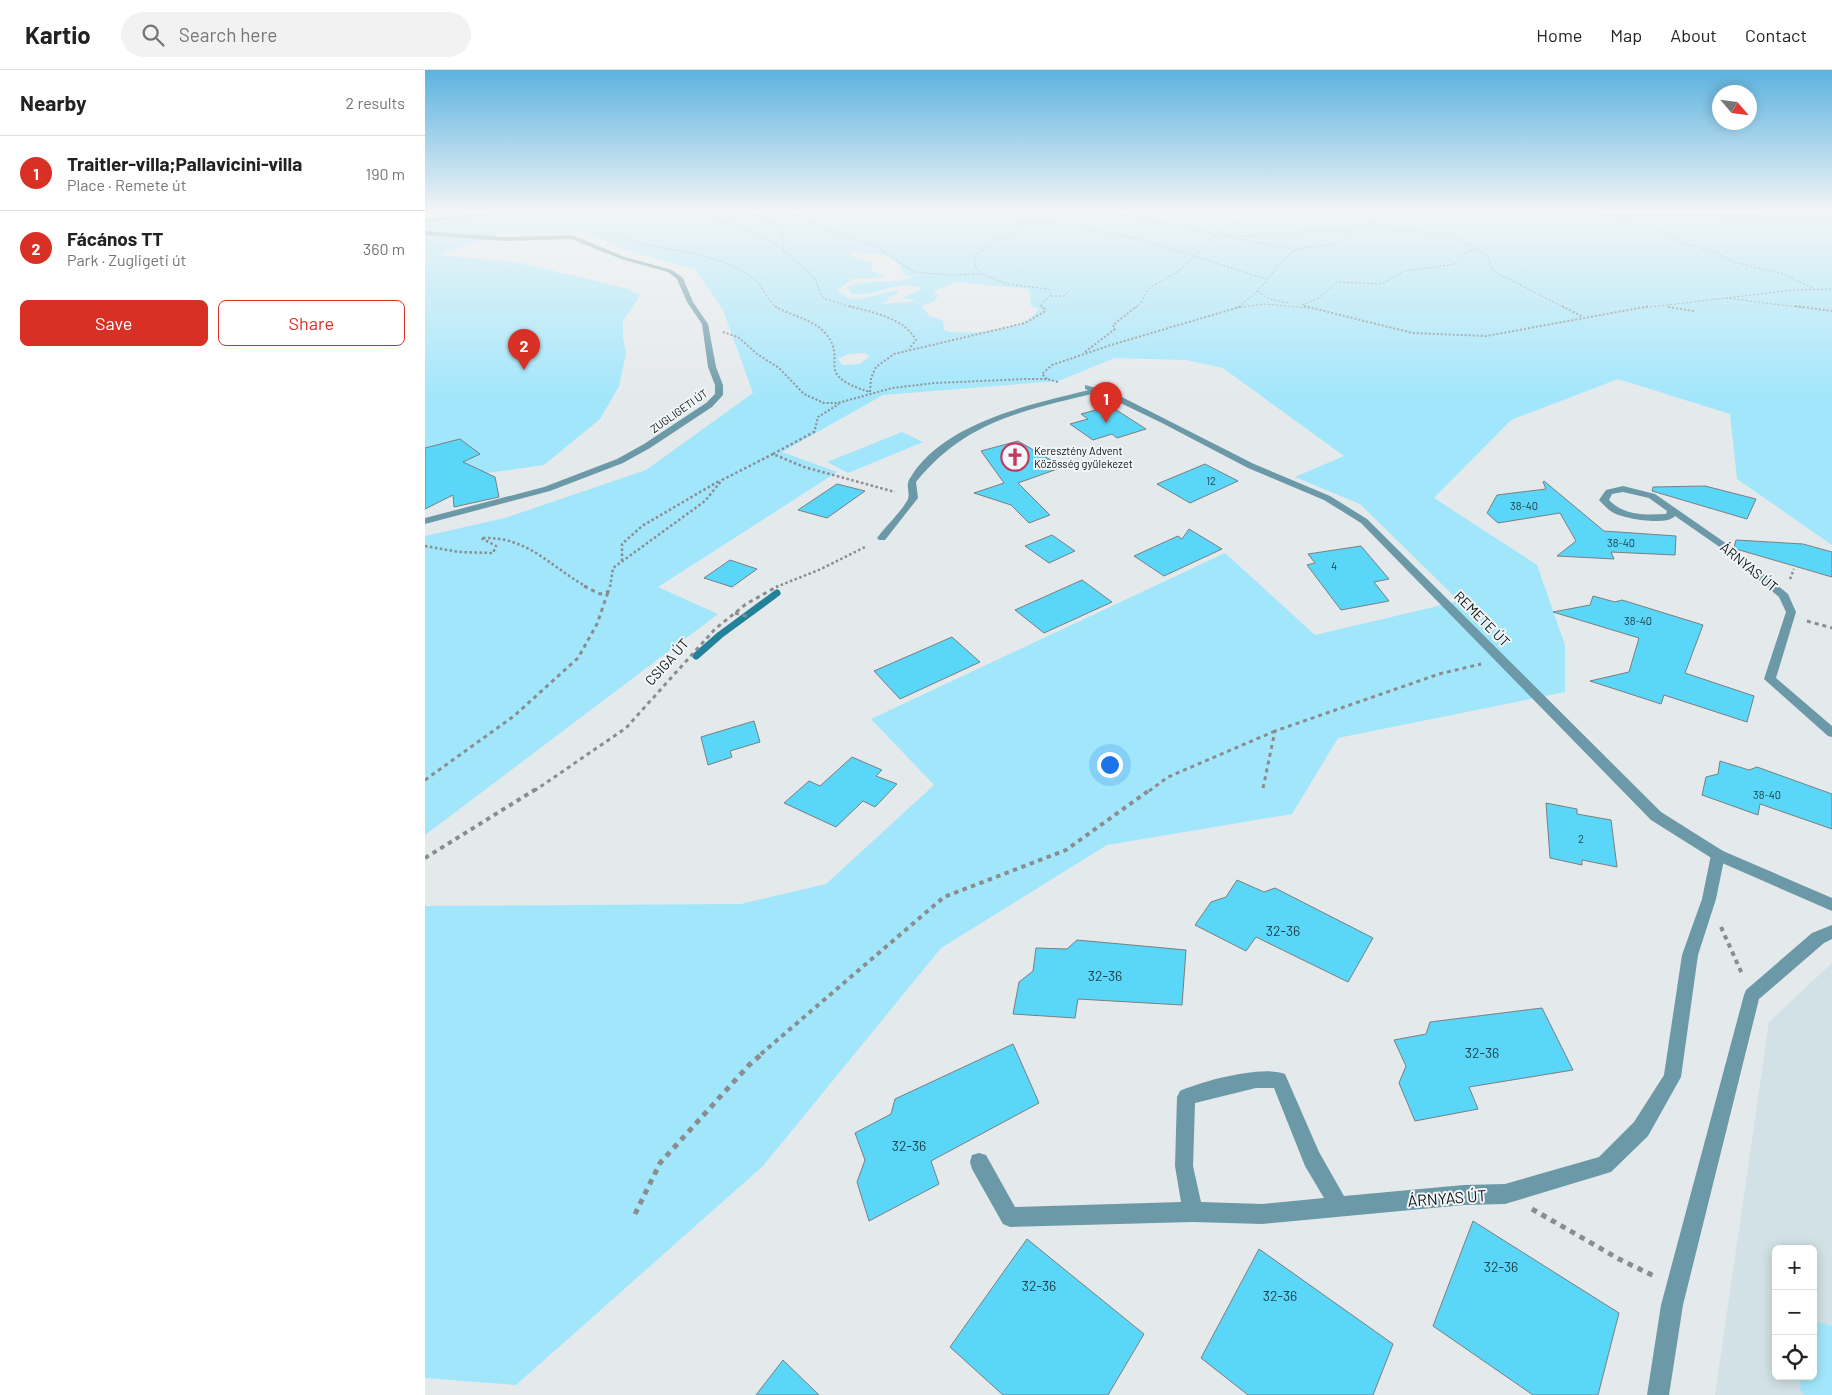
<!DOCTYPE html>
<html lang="en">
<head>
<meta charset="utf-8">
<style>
  body { margin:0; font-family:Barlow,sans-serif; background:#f2f2f2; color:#222 }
  .controls { position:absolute; right:15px; bottom:15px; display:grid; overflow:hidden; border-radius:8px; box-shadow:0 2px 12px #0003 }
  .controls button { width:45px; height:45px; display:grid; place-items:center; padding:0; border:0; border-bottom:1px solid #e0e0e0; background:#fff; color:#222; font:25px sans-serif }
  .compass { position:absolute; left:1287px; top:15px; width:45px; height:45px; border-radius:50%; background:#fff; box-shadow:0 2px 12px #0003; rotate:118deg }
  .you { position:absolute; left:684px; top:694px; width:18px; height:18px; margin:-12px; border:4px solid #fff; border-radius:50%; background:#1a73e8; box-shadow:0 0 0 8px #1a73e833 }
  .badge { display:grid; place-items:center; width:32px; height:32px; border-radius:50%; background:#d93025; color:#fff; font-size:16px; font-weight:700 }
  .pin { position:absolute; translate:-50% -41px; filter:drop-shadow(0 1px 2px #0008) }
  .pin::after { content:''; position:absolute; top:26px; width:18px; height:15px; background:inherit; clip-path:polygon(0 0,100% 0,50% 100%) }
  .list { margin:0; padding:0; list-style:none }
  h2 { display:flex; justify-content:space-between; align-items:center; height:65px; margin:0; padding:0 20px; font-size:21px }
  h2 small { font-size:16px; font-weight:400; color:#767676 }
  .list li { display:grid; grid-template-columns:32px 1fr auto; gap:15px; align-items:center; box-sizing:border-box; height:75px; padding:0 20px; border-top:1px solid #e0e0e0 }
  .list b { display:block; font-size:19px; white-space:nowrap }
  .list p { margin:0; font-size:16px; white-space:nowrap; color:#767676 }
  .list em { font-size:16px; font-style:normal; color:#767676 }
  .actions { display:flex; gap:10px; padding:15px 20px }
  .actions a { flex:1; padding:11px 0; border:1px solid #d93025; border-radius:8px; text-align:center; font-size:18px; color:#d93025 }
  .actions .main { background:#d93025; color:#fff }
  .icon { flex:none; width:28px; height:28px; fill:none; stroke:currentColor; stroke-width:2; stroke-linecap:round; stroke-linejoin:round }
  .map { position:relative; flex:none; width:1407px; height:1325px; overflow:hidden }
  header { display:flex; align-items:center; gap:30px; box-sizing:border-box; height:70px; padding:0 25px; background:#fff; border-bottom:1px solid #e0e0e0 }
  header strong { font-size:24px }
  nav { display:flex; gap:28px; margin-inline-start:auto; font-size:18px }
  .search { width:350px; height:45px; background:#f2f2f2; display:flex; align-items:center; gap:12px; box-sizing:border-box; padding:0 18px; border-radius:28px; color:#767676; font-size:19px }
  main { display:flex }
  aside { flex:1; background:#fff }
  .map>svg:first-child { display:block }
  .built { fill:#d2e1e5; fill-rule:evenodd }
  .green { fill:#a2e6fb; fill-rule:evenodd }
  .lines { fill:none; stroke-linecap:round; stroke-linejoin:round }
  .stream { stroke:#228299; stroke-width:7 }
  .building { fill:#59d6f8; stroke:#7a7f80 }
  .path-far5 { stroke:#8a8d8f; stroke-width:1; stroke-dasharray:2 2; stroke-linecap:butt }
  .path-far4 { stroke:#8a8d8f; stroke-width:2; stroke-dasharray:2 2; stroke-linecap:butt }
  .path-far3 { stroke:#8a8d8f; stroke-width:2.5; stroke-dasharray:2.5 2.5; stroke-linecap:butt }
  .path-far2 { stroke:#8a8d8f; stroke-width:3; stroke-dasharray:4 4; stroke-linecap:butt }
  .path-far1 { stroke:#8a8d8f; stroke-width:4; stroke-dasharray:4.5 4.5; stroke-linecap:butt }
  .path { stroke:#8a8d8f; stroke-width:5; stroke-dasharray:5.5 5.5; stroke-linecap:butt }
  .service { fill:#6b99a7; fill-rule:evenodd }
  .minor { fill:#6b99a7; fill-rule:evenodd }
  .tertiary { fill:#6b99a7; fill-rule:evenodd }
  .labels { text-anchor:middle; stroke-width:4; stroke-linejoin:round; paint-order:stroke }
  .far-street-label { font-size:11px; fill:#101213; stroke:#f1f7f8 }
  .far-poi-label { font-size:11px; fill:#101213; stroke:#f1f7f8; text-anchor:start }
  .number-label { font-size:11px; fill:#22434c }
  .street-label { font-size:14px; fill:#101213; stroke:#f1f7f8 }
  .near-number-label { font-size:14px; fill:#22434c }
  .near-street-label { font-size:16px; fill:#101213; stroke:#f1f7f8 }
</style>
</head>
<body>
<header>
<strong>Kartio</strong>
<div class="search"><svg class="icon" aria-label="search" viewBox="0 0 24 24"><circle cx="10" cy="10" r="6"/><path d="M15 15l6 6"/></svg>Search here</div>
<nav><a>Home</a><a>Map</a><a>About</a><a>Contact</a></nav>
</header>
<main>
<aside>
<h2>Nearby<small>2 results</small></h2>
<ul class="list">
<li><span class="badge">1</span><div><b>Traitler-villa;Pallavicini-villa</b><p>Place · Remete út</p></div><em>190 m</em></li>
<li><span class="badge">2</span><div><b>Fácános TT</b><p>Park · Zugligeti út</p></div><em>360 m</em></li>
</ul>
<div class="actions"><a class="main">Save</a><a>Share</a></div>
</aside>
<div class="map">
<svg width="1407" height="1325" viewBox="0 0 1407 1325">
  <rect width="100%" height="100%" fill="#e4e9eb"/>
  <path class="built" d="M 1407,893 L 1407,1325 L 1290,1325 L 1344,952 ZM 1351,1179 L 1388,1179 L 1388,1306 L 1351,1306 Z"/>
  <path class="green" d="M 0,143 L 1407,143 L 1407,475 L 1312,409 L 1305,344 L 1193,309 L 1086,350 L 1009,428 L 1112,495 L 1140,575 L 1140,622 L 913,668 L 867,744 L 682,775 L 516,878 L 338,1096 L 91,1315 L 0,1308 L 0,836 L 316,834 L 401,814 L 509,715 L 446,649 L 800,483 L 890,565 L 1034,531 L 935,434 L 870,407 L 919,386 L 798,298 L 761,290 L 690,288 L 633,311 L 458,325 L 357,382 L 412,402 L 233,517 L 293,544 L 0,765 L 0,466 L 80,448 L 221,400 L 328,323 L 298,240 L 271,200 L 199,179 L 159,162 L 74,164 L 15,185 L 97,193 L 204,219 L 215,226 L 198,251 L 198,268 L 201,284 L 194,316 L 175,349 L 119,395 L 0,412 ZM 427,181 L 463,186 L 473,194 L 479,204 L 488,208 C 466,215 444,208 422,217 L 427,224 C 452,227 470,209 498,218 L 477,228 L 490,230 L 486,232 L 453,234 L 463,231 L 463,228 L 472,224 L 473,221 C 460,221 431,233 422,227 C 419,226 415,222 413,220 L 427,209 L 462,207 L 446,200 L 447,193 L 424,185 ZM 531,212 L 603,219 L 606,224 L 605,235 L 614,239 C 611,241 609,246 606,248 C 590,259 537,267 519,260 L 518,251 L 505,246 L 496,236 L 508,232 L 513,226 L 509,221 ZM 439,283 L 445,286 L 435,294 L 418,295 L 413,289 L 423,284 Z
    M 477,362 L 498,372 L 423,403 L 402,392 Z
    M 1388,1251 L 1407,1256 L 1407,1325 L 1379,1325 L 1375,1320 L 1376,1306 L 1388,1306 Z"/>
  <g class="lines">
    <path class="stream" d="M 271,586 L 295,565 L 352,523"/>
  </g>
  <path class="building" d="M 685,336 L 721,359 L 692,368 L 687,364 L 668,370 L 645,354 L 663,349 L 656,344 Z
    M 35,369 L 55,384 L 38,392 L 70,407 L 74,427 L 29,437 L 28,425 L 0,439 L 0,378 Z
    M 593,371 L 638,397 L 593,413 L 625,445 L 604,453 L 586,435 L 549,423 L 579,413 L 556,381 Z
    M 780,394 L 813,411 L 765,433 L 732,414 Z
    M 1119,411 L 1179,461 L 1251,466 L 1250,485 L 1186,482 L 1189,489 L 1132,486 L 1151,471 L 1135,443 L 1073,453 L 1062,443 L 1072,425 L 1121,419 L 1118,412 Z
    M 412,414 L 440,421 L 402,448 L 373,440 Z
    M 1280,416 L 1331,429 L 1322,449 L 1227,421 L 1228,417 Z
    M 764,459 L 797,479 L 739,506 L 709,486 L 753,466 L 757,469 Z
    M 627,465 L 650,481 L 624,493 L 600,476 Z
    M 1311,470 L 1378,474 L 1407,482 L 1407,507 L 1311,479 L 1309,478 Z
    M 936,476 L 964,509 L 949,512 L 964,531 L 916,540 L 882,495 L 890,493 L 883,484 Z
    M 305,490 L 332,499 L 307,517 L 279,508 Z
    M 657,510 L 687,532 L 619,563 L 590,540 Z
    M 1168,526 L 1190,532 L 1197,530 L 1278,555 L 1260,603 L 1329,626 L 1322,652 L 1239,625 L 1236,634 L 1165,611 L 1204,602 L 1214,568 L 1128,542 L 1165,535 Z
    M 527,567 L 555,592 L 475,629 L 449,601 Z
    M 329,651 L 335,672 L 305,681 L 307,687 L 283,695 L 276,667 Z
    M 427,687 L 457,700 L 451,706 L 472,714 L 450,737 L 438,731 L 411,757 L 359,733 L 384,711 L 395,716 Z
    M 1295,691 L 1324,700 L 1332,697 L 1407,724 L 1407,759 L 1335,734 L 1333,745 L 1277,725 L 1281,707 L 1293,704 Z
    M 1121,733 L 1152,739 L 1152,744 L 1186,750 L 1192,797 L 1157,790 L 1157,795 L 1125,788 Z
    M 812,810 L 839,822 L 850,818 L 948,868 L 923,912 L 831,867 L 821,881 L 770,855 L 786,832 L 801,827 Z
    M 652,870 L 761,880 L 757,935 L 653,929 L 650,948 L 588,944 L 594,912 L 608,901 L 611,878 L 642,879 Z
    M 1117,938 L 1148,1000 L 1044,1017 L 1053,1039 L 990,1051 L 974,1013 L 981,996 L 969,970 L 1001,964 L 1005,952 Z
    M 588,974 L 614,1033 L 506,1091 L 514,1114 L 444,1151 L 432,1112 L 440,1090 L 430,1063 L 466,1044 L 470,1029 Z
    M 1048,1151 L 1194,1243 L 1173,1325 L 1108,1325 L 1008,1256 Z
    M 602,1169 L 719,1264 L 683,1325 L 578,1325 L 525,1277 Z
    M 834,1179 L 968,1274 L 948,1325 L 823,1325 L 776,1288 Z
    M 358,1290 L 394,1325 L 331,1325 Z"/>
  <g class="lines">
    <path class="path-far5" d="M 290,143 L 286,146 L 290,150 L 330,163 L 353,175 L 389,207 L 398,228 L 429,238
      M 689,143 L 794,165 L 820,166 L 947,157 L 1024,165 L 1051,178 L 1063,187 L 1067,199 L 1072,203 L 1140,238
      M 333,147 C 352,152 362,160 358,181
      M 290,150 L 346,144 L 373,145 L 399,158 L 451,176 L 489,202 L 522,205 L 557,204 L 550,197 L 550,185 L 562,178 L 565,173 L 595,161 L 596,154 L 591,147 L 592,143
      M 596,154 L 620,152 L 715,169 L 841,209
      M 947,157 L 943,153 L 958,143
      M 1237,160 L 1257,173 L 1287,181 L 1309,192 L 1358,204 L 1388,218
      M 177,162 C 191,162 201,170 214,173 C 256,183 290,182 328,208 C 339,216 341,230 352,238
      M 805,167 L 870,180
      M 557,204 L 582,214 L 623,219 L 626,224 L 615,236 L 618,238
      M 832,221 L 844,229 L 864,233
      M 626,226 L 640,226 L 642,222
      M 1301,228 L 1380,238
      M 877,235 L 892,229 L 913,212 L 956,214 L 980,201 L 1030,194 L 1038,185 L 1051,178
      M 813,237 C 820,231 828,226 834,219 C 844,210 858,185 872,180 C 890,173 907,181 923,165 L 918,159
      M 1243,237 L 1248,238
      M 710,238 L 716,233 L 723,219 L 754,201 L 792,164 L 823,143
      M 811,238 L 839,234 L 884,238
      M 1217,238 L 1369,220 L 1407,219"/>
    <path class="path-far4" d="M 350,236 C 365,246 389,249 401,264 C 424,292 386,304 445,322
      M 424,236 C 448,243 478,247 491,270 L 484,279
      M 879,236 L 988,263 L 1061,266 L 1225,236
      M 1137,236 L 1158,247
      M 1370,236 L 1407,241
      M 1243,237 L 1269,241
      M 298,262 L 313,267 L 332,284 L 354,298 L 379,324 L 399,333 L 413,333 L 467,318 L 510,313 L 601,309 L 622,309 L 633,312
      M 660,282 L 690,259 L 688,255 L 712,236
      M 622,309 L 617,304 L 627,295 L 686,275 L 818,236
      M 445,322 L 446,308 L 451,297 L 469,284 L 600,253 L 619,242 L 620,239 L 616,236
      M 390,359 L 393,347 L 414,334"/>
    <path class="path-far3" d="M 348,384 L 389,362 L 390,358
      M 0,476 L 34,482 L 68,483 L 71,476 L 56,468 C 103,466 124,496 162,517
      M 197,491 L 197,474 L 217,456 L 294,411
      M 1365,509 L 1369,499
      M 185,517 L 188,498 L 280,431 L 297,410 L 348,384 L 379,397 L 470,422
      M 351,517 L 396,499 L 442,476"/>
    <path class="path-far2" d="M 159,516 L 175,524 L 183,522 L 185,516
      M 310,543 L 324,547
      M 1382,551 L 1407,558
      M 0,710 L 89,646 L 153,588 L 172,554 L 183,522
      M 838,718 L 850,661 L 1014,604 L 1056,594
      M 109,721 L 201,658 L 290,559 L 321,534 L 353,516
      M 724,721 L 743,707 L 850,661"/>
    <path class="path-far1" d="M 0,788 L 111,719
      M 1296,857 L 1318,906
      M 336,984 L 519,827 L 641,780 L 726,719"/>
    <path class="path" d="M 1107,1139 L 1194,1189 L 1231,1207
      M 210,1144 L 235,1093 L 324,995 L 338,983"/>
    <path class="service" d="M 672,318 L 676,320 L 675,322 C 601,340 541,350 491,412 L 493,428 L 460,470 L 454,470 L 452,468 C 461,456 477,441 483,429 C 485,423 481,416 484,410 C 517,351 612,333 672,318 Z
      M 1198,416 L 1230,424 L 1302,474 L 1363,524 L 1371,542 L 1351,608 L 1407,656 L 1407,667 L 1403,666 L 1339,609 L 1361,542 L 1354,527 L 1296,478 L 1250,446 C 1242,456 1200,449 1189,443 C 1183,440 1179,435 1174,430 L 1181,420 ZM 1198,422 L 1224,428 L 1242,441 L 1241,444 C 1219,445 1200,446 1184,430 L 1187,424 Z
      M 1293,779 L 1298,781 L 1300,785 L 1291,829 L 1273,885 L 1256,1007 L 1223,1066 L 1186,1102 L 1080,1134 L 1039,1135 L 837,1154 L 768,1152 L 585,1157 L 578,1154 L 547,1099 L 545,1092 L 547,1085 L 554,1083 L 561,1085 L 590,1137 L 756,1132 L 750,1096 L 752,1027 L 755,1021 C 778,1011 837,995 860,1004 L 894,1082 L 919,1126 L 1039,1115 L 1080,1114 L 1174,1087 L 1209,1052 L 1239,1005 L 1257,885 L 1277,829 L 1286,785 L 1288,781 ZM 831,1018 L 849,1018 L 880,1096 L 899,1128 L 837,1134 L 776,1132 L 768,1096 L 770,1033 Z"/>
    <path class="minor" d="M 63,143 L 80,143 L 0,152 L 0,150 Z
      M 1159,143 L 1407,147 L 1407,149 L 1262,146 L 1189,147 Z
      M 660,315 L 687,322 L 829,394 L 905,426 L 942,449 L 1236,742 L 1298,781 L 1407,828 L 1407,841 L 1288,789 L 1226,750 L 936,453 L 899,430 L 823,398 L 737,353 L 681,326 L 660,319 Z
      M 1407,855 L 1407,869 L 1399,873 L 1334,929 L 1258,1235 L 1244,1325 L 1222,1325 L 1236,1235 L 1319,925 L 1321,920 L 1387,863 Z"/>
    <path class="tertiary" d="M 0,161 L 79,167 L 147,165 L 200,187 L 247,200 L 258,208 L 268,232 L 283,254 L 291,297 L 298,315 L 298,325 L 287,337 L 225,378 L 198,393 L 125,421 L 0,454 L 0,448 L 119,417 L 192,389 L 219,374 L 281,333 L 290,324 L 290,315 L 283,297 L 277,254 L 262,232 L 252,209 L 243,202 L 196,189 L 146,169 L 79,171 L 0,165 Z"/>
  </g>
  <linearGradient id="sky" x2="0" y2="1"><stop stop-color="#5cb3e0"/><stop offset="0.43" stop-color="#f3f5f6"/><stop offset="1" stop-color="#f3f5f6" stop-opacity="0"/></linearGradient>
  <rect width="1407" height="329" fill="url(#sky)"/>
  <defs>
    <g id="church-ring" transform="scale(1.4375)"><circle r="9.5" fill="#f1f7f8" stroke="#c6375f" stroke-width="1.5"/><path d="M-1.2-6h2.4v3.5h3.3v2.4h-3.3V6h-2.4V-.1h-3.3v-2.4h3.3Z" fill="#c6375f"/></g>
  </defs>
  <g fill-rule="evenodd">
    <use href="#church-ring" x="590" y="387"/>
  </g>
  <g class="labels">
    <g class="far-street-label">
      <text transform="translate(254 341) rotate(-35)" y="4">ZUGLIGETI ÚT</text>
    </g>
    <g class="far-poi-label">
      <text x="609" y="385">Keresztény Advent<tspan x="609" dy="13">Közösség gyülekezet</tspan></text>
    </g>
    <g class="number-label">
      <text x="786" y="415">12</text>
      <text x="1099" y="440">38-40</text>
      <text x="1196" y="477">38-40</text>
      <text x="909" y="500">4</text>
      <text x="1213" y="555">38-40</text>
      <text x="1342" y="729">38-40</text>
      <text x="1156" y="773">2</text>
    </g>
    <g class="street-label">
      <text transform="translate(1324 497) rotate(39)" y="5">ÁRNYAS ÚT</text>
      <text transform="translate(1057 549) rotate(45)" y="5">REMETE ÚT</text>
      <text transform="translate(242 592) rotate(-48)" y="5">CSIGA ÚT</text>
    </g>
    <g class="near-number-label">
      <text x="858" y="866">32-36</text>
      <text x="680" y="911">32-36</text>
      <text x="1057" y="988">32-36</text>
      <text x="484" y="1081">32-36</text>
      <text x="1076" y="1202">32-36</text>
      <text x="614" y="1221">32-36</text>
      <text x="855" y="1231">32-36</text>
    </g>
    <g class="near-street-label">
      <text transform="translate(1022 1128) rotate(-4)" y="6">ÁRNYAS ÚT</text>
    </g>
  </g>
</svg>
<div class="controls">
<button>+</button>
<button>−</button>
<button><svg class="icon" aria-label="locate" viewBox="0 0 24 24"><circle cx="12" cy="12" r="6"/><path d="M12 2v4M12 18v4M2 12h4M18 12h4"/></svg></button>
</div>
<svg class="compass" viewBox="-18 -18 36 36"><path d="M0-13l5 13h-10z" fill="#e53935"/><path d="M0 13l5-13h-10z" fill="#767676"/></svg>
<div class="you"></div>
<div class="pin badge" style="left:681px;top:353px">1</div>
<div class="pin badge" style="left:99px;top:300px">2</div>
</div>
</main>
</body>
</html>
